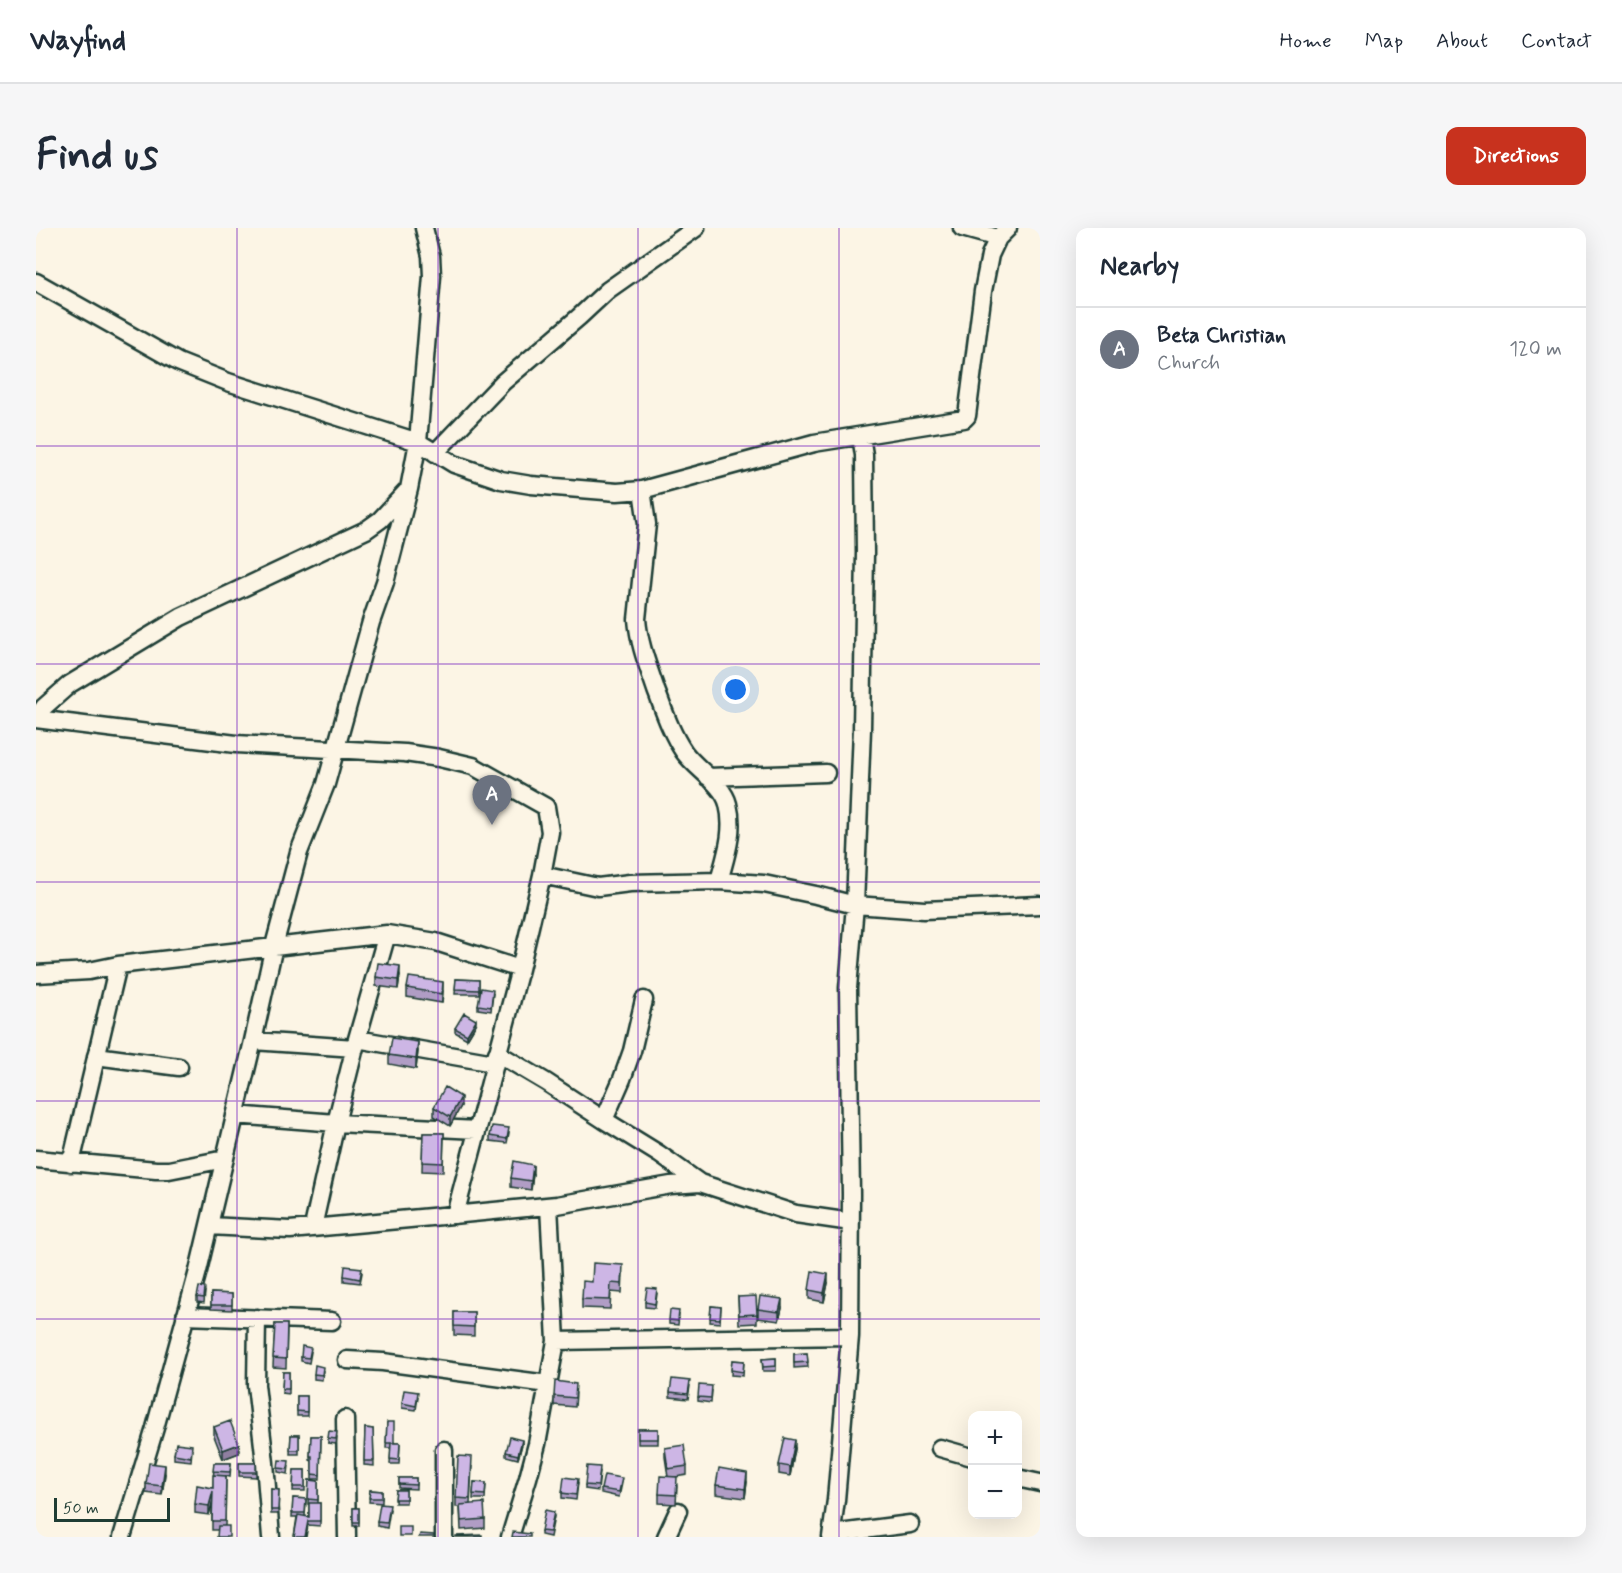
<!DOCTYPE html>
<html lang="en">
<head>
<meta charset="utf-8">
<style>
  body { margin:0; font-family:Mynerve,sans-serif; background:#f6f6f7; color:#1f2937 }
  .controls { position:absolute; right:18px; bottom:18px; display:grid; overflow:hidden; border-radius:12px; box-shadow:0 6px 24px #0002 }
  .controls button { width:54px; height:54px; display:grid; place-items:center; padding:0; border:0; border-bottom:2px solid #e0e1e3; background:#fff; color:#1f2937; font:30px sans-serif }
  .scale { position:absolute; left:18px; bottom:15px; width:116px; box-sizing:border-box; padding-left:6px; border:3px solid #1f3d34; border-top:0; font-size:16px; line-height:21px; white-space:nowrap; color:#1f3d34; -webkit-text-stroke:4px #fcf5e5; paint-order:stroke }
  .you { position:absolute; left:700px; top:462px; width:21px; height:21px; margin:-15px; border:4px solid #fff; border-radius:50%; background:#1a73e8; box-shadow:0 0 0 9px #1a73e833 }
  .badge { display:grid; place-items:center; width:39px; height:39px; border-radius:50%; background:#c8321e; color:#fff; font-size:20px; font-weight:700 }
  .pin { position:absolute; translate:-50% -50px; filter:drop-shadow(0 2px 3px #0008) }
  .pin::after { content:''; position:absolute; top:32px; width:21px; height:18px; background:inherit; clip-path:polygon(0 0,100% 0,50% 100%) }
  .list { margin:0; padding:0; list-style:none }
  h2 { display:flex; justify-content:space-between; align-items:center; height:78px; margin:0; padding:0 24px; font-size:26px }
  h2 small { font-size:20px; font-weight:400; color:#747a83 }
  .list li { display:grid; grid-template-columns:39px 1fr auto; gap:18px; align-items:center; box-sizing:border-box; height:84px; padding:0 24px; border-top:2px solid #e0e1e3 }
  .list b { display:block; font-size:22px; white-space:nowrap }
  .list p { margin:0; font-size:20px; white-space:nowrap; color:#747a83 }
  .list em { font-size:20px; font-style:normal; color:#747a83 }
  .map { position:relative; flex:none; width:1004px; height:1309px; overflow:hidden; border-radius:12px }
  header { display:flex; align-items:center; gap:36px; box-sizing:border-box; height:84px; padding:0 30px; background:#fff; border-bottom:2px solid #e0e1e3 }
  header strong { font-size:28px }
  nav { display:flex; gap:33px; margin-inline-start:auto; font-size:21px }
  .intro { display:flex; align-items:center; justify-content:space-between; box-sizing:border-box; height:144px; padding:0 36px }
  h1 { margin:0; font-size:42px }
  .button { padding:15px 27px; border-radius:12px; background:#c8321e; color:#fff; font-size:21px; font-weight:700 }
  main { display:flex; gap:36px; padding:0 36px }
  aside { flex:1; background:#fff; border-radius:12px; box-shadow:0 6px 24px #0002 }
  .map>svg:first-child { display:block }
  .lines { fill:none; stroke-linecap:round; stroke-linejoin:round }
  .minor-casing { stroke:#1f3d34; stroke-width:21 }
  .minor { stroke:#fcf5e5; stroke-width:16 }
  .wall { fill:#b09dc5; stroke:#1f3d34; stroke-width:1.5 }
  .shaded-wall { fill:#907fa0; stroke:#1f3d34; stroke-width:1.5 }
  .building { fill:#cdb6e5; stroke:#1f3d34; stroke-width:1.5 }
  .grid { fill:none; stroke:#7b2cbf; stroke-width:1.5; stroke-opacity:0.55 }
</style>
</head>
<body>
<header>
<strong>Wayfind</strong>
<nav><a>Home</a><a>Map</a><a>About</a><a>Contact</a></nav>
</header>
<div class="intro"><h1>Find us</h1><a class="button">Directions</a></div>
<main>
<div class="map">
<svg width="1004" height="1309" viewBox="0 0 1004 1309">
  <rect width="100%" height="100%" fill="#fcf5e5"/>
  <filter id="ink" filterUnits="userSpaceOnUse"><feTurbulence type="fractalNoise" baseFrequency=".0167" numOctaves="2"/><feDisplacementMap in="SourceGraphic" scale="12" xChannelSelector="R" yChannelSelector="G"/><feConvolveMatrix kernelMatrix="1 2 1 2 8 2 1 2 1" color-interpolation-filters="sRGB"/></filter>
  <g filter="url(#ink)">
    <g class="lines">
      <g class="minor-casing">
        <path id="minor" d="M 926,0 L 962,10
          M 0,54 L 142,134 L 192,154 L 382,214 L 418,236 L 465,252 L 495,257 L 581,264 L 606,262 L 778,215 L 928,191 L 931,188 L 947,63 L 954,27 L 962,10 L 972,0
          M 399,225 L 467,154 L 543,89 L 572,62 L 660,0
          M 606,262 L 611,296 L 601,391 C 603,416 612,438 620,462 C 628,483 635,505 648,524 C 660,541 687,556 692,576 C 699,603 690,627 683,653
          M 0,490 L 8,479 L 34,456 L 145,389 L 330,302 L 344,292 L 372,262
          M 0,491 L 200,516 L 369,525 L 403,530 L 437,538 L 510,579 L 514,604 L 506,647
          M 672,549 L 790,545
          M 0,746 L 53,743 L 82,737 L 351,706 L 400,714 L 484,741 L 506,647 L 562,659 L 594,655 L 683,653 L 728,656 L 780,667 L 819,677 L 888,682 L 1004,677
          M 321,811 L 458,835
          M 217,813 L 319,820
          M 461,825 L 510,854 L 568,892 L 623,926 L 664,955 L 760,986 L 815,994
          M 60,828 L 143,839
          M 199,887 L 300,895 L 441,902
          M 568,892 L 586,851 L 596,823 L 608,772
          M 0,931 L 120,942 L 133,942 L 189,931
          M 35,935 L 82,737
          M 513,978 L 520,1113
          M 419,987 L 484,741
          M 173,998 L 254,1002 L 406,988 L 521,977 L 635,957 L 664,955
          M 277,999 L 300,895 L 321,811 L 351,706
          M 149,1088 L 296,1093
          M 221,1090 L 220,1157 L 229,1235 L 235,1309
          M 311,1132 L 347,1134 L 512,1156
          M 309,1191 L 311,1309
          M 904,1220 L 936,1229
          M 408,1222 L 408,1309
          M 981,1250 L 1004,1255
          M 796,1306 L 874,1296
          M 86,1309 L 119,1200 L 162,1043 L 217,813 L 238,718 L 263,624 L 290,556 L 335,394 L 349,354 L 373,261 L 382,214 L 396,48 L 395,28 L 388,0
          M 474,1309 L 492,1250 L 501,1216 L 520,1113 L 814,1108
          M 630,1309 L 642,1283
          M 795,1309 L 800,1272 L 814,1108 L 815,966 L 812,760 L 819,677 L 826,501 L 829,325 L 828,227 L 825,208"/>
      </g>
      <use href="#minor" class="minor"/>
    </g>
    <path class="wall" d="M 364,747 L 362,761 L 340,758 L 340,749 Z
      M 420,751 L 443,752 L 443,766 L 419,766 Z
      M 371,760 L 407,763 L 406,775 L 371,769 Z
      M 457,766 L 455,783 L 442,781 L 442,777 Z
      M 440,796 L 431,811 L 419,804 L 419,800 Z
      M 382,823 L 380,841 L 353,836 L 353,827 Z
      M 425,878 L 414,898 L 398,888 L 398,879 Z
      M 387,905 L 408,905 L 407,944 L 386,943 Z
      M 473,905 L 471,915 L 454,913 L 454,908 Z
      M 497,946 L 495,962 L 475,959 L 475,950 Z
      M 326,1045 L 324,1055 L 308,1053 L 308,1048 Z
      M 587,1046 L 586,1065 L 575,1064 L 574,1081 L 546,1080 L 546,1071 L 556,1054 Z
      M 792,1055 L 788,1074 L 773,1071 L 773,1062 Z
      M 169,1064 L 168,1075 L 161,1074 L 161,1069 Z
      M 175,1065 L 196,1066 L 196,1082 L 175,1081 Z
      M 621,1066 L 619,1080 L 609,1079 L 609,1074 Z
      M 702,1069 L 721,1086 L 721,1095 L 703,1096 Z
      M 675,1078 L 685,1079 L 684,1095 L 674,1094 Z
      M 746,1080 L 743,1093 L 722,1090 L 722,1081 Z
      M 418,1084 L 438,1084 L 438,1108 L 418,1107 Z
      M 643,1087 L 642,1097 L 633,1096 L 633,1092 Z
      M 239,1096 L 251,1096 L 250,1140 L 237,1139 Z
      M 275,1124 L 273,1135 L 265,1133 L 265,1129 Z
      M 771,1125 L 772,1139 L 758,1140 L 758,1126 Z
      M 740,1130 L 740,1143 L 727,1143 L 726,1131 Z
      M 696,1132 L 708,1133 L 707,1148 L 695,1147 Z
      M 287,1143 L 286,1152 L 278,1151 L 278,1146 Z
      M 247,1144 L 253,1144 L 253,1166 L 246,1165 Z
      M 654,1158 L 652,1171 L 634,1169 L 634,1164 Z
      M 676,1163 L 675,1175 L 662,1173 L 662,1169 Z
      M 540,1165 L 539,1179 L 518,1177 L 518,1168 Z
      M 261,1168 L 271,1168 L 271,1188 L 261,1188 Z
      M 382,1169 L 380,1182 L 366,1180 L 366,1175 Z
      M 351,1194 L 358,1215 L 364,1215 L 363,1236 L 354,1236 L 355,1220 L 350,1220 Z
      M 178,1199 L 203,1225 L 187,1231 L 178,1208 Z
      M 329,1200 L 337,1201 L 338,1238 L 328,1237 Z
      M 602,1201 L 622,1201 L 622,1216 L 602,1216 Z
      M 255,1207 L 263,1207 L 263,1226 L 254,1226 Z
      M 275,1208 L 285,1208 L 284,1251 L 276,1251 L 276,1233 L 274,1232 Z
      M 301,1209 L 300,1216 L 292,1215 L 292,1210 Z
      M 486,1216 L 482,1231 L 470,1228 L 470,1224 Z
      M 629,1220 L 651,1238 L 651,1247 L 639,1249 L 641,1258 L 640,1276 L 623,1275 L 623,1266 L 632,1249 L 629,1229 Z
      M 759,1221 L 754,1248 L 743,1246 L 743,1237 Z
      M 156,1222 L 155,1233 L 138,1231 L 138,1226 Z
      M 178,1235 L 195,1235 L 194,1249 L 190,1248 L 189,1298 L 182,1302 L 176,1302 L 176,1274 L 173,1287 L 159,1285 L 159,1276 L 177,1260 Z
      M 203,1235 L 220,1235 L 220,1249 L 203,1248 Z
      M 253,1238 L 252,1246 L 242,1244 L 242,1240 Z
      M 436,1238 L 434,1276 L 449,1291 L 449,1300 L 425,1302 L 424,1279 L 420,1279 L 420,1270 Z
      M 258,1242 L 269,1242 L 269,1263 L 257,1263 Z
      M 564,1244 L 562,1263 L 549,1261 L 549,1257 Z
      M 129,1246 L 126,1267 L 110,1265 L 110,1256 Z
      M 363,1250 L 380,1250 L 380,1261 L 363,1260 Z
      M 273,1252 L 282,1253 L 282,1275 L 284,1275 L 284,1298 L 272,1297 L 270,1309 L 258,1309 L 261,1289 L 256,1289 L 257,1270 L 270,1271 L 269,1288 L 273,1289 L 273,1276 L 272,1276 Z
      M 438,1254 L 450,1255 L 449,1271 L 437,1271 Z
      M 711,1254 L 709,1270 L 680,1266 L 680,1257 Z
      M 542,1255 L 540,1272 L 526,1270 L 526,1265 Z
      M 586,1255 L 583,1269 L 565,1265 L 565,1261 Z
      M 235,1261 L 243,1262 L 242,1286 L 235,1286 Z
      M 334,1262 L 346,1263 L 346,1275 L 333,1274 Z
      M 360,1262 L 370,1262 L 370,1275 L 359,1275 Z
      M 317,1280 L 323,1280 L 323,1298 L 317,1298 Z
      M 354,1282 L 351,1300 L 341,1298 L 341,1294 Z
      M 518,1289 L 514,1309 L 505,1307 L 505,1303 Z"/>
    <path class="shaded-wall" d="M 364,738 L 364,747 L 362,761 L 362,752 Z
      M 407,754 L 407,763 L 406,775 L 406,766 Z
      M 440,792 L 440,796 L 431,811 L 431,807 Z
      M 382,814 L 382,823 L 380,841 L 380,831 Z
      M 425,869 L 425,878 L 414,898 L 414,889 Z
      M 497,937 L 497,946 L 495,962 L 495,953 Z
      M 792,1046 L 792,1055 L 788,1074 L 788,1065 Z
      M 746,1071 L 746,1080 L 743,1093 L 743,1084 Z
      M 486,1212 L 486,1216 L 482,1231 L 482,1227 Z
      M 759,1212 L 759,1221 L 754,1248 L 754,1239 Z
      M 203,1216 L 203,1225 L 187,1231 L 187,1222 Z
      M 129,1237 L 129,1246 L 126,1267 L 126,1258 Z
      M 711,1245 L 711,1254 L 709,1270 L 709,1261 Z
      M 177,1263 L 177,1272 L 173,1287 L 173,1278 Z"/>
    <path class="building" d="M 342,735 L 364,738 L 362,752 L 340,749 Z
      M 373,749 L 407,754 L 406,766 L 371,760 Z
      M 420,751 L 443,752 L 443,762 L 419,761 Z
      M 445,760 L 457,762 L 455,779 L 442,777 Z
      M 428,785 L 440,792 L 431,807 L 419,800 Z
      M 356,810 L 382,814 L 380,831 L 353,827 Z
      M 409,859 L 425,869 L 414,889 L 398,879 Z
      M 456,898 L 473,900 L 471,911 L 454,908 Z
      M 387,905 L 408,905 L 407,935 L 386,934 Z
      M 478,933 L 497,937 L 495,953 L 475,950 Z
      M 557,1035 L 587,1037 L 586,1056 L 575,1055 L 574,1072 L 546,1071 L 547,1053 L 556,1054 Z
      M 309,1038 L 326,1040 L 324,1051 L 308,1048 Z
      M 776,1043 L 792,1046 L 788,1065 L 773,1062 Z
      M 163,1059 L 169,1060 L 168,1070 L 161,1069 Z
      M 611,1060 L 621,1061 L 619,1076 L 609,1074 Z
      M 175,1065 L 196,1066 L 196,1077 L 175,1077 Z
      M 720,1068 L 721,1086 L 703,1087 L 702,1069 Z
      M 724,1068 L 746,1071 L 743,1084 L 722,1081 Z
      M 675,1078 L 685,1079 L 684,1091 L 674,1090 Z
      M 634,1082 L 643,1083 L 642,1093 L 633,1092 Z
      M 418,1084 L 438,1084 L 438,1099 L 418,1098 Z
      M 239,1096 L 251,1096 L 250,1131 L 237,1130 Z
      M 266,1118 L 275,1120 L 273,1130 L 265,1129 Z
      M 771,1125 L 772,1134 L 758,1135 L 758,1126 Z
      M 740,1130 L 740,1138 L 727,1139 L 726,1131 Z
      M 696,1132 L 708,1133 L 707,1144 L 695,1142 Z
      M 279,1137 L 287,1139 L 286,1147 L 278,1146 Z
      M 247,1144 L 253,1144 L 253,1161 L 246,1161 Z
      M 636,1151 L 654,1153 L 652,1166 L 634,1164 Z
      M 519,1153 L 540,1156 L 539,1170 L 518,1168 Z
      M 663,1157 L 676,1158 L 675,1170 L 662,1169 Z
      M 368,1162 L 382,1164 L 380,1178 L 366,1175 Z
      M 261,1168 L 271,1168 L 271,1184 L 261,1183 Z
      M 194,1193 L 203,1216 L 187,1222 L 178,1199 Z
      M 351,1194 L 358,1194 L 358,1215 L 350,1215 Z
      M 329,1200 L 337,1201 L 338,1233 L 328,1233 Z
      M 602,1201 L 622,1201 L 622,1211 L 602,1211 Z
      M 293,1203 L 301,1204 L 300,1211 L 292,1210 Z
      M 255,1207 L 263,1207 L 263,1222 L 254,1222 Z
      M 275,1208 L 285,1208 L 284,1247 L 276,1246 L 276,1228 L 274,1228 Z
      M 474,1209 L 486,1212 L 482,1227 L 470,1224 Z
      M 749,1210 L 759,1212 L 754,1239 L 743,1237 Z
      M 140,1215 L 156,1217 L 155,1229 L 138,1226 Z
      M 355,1215 L 364,1215 L 363,1232 L 354,1231 Z
      M 648,1217 L 651,1238 L 632,1241 L 629,1220 Z
      M 422,1228 L 436,1229 L 434,1271 L 420,1270 Z
      M 243,1232 L 253,1233 L 252,1241 L 242,1240 Z
      M 113,1235 L 129,1237 L 126,1258 L 110,1256 Z
      M 178,1235 L 195,1235 L 194,1244 L 177,1243 Z
      M 203,1235 L 220,1235 L 220,1244 L 203,1244 Z
      M 551,1238 L 564,1239 L 562,1258 L 549,1257 Z
      M 683,1240 L 711,1245 L 709,1261 L 680,1257 Z
      M 258,1242 L 269,1242 L 269,1259 L 257,1259 Z
      M 177,1247 L 190,1248 L 189,1293 L 176,1293 L 177,1263 L 173,1278 L 159,1276 L 161,1257 L 177,1260 Z
      M 568,1247 L 586,1250 L 583,1264 L 565,1261 Z
      M 624,1248 L 641,1249 L 640,1267 L 623,1266 Z
      M 528,1249 L 542,1251 L 540,1267 L 526,1265 Z
      M 363,1250 L 380,1250 L 380,1257 L 363,1256 Z
      M 273,1252 L 282,1253 L 282,1272 L 272,1271 Z
      M 438,1254 L 450,1255 L 449,1267 L 437,1266 Z
      M 235,1261 L 243,1262 L 242,1282 L 235,1282 Z
      M 334,1262 L 346,1263 L 346,1270 L 333,1270 Z
      M 360,1262 L 370,1262 L 370,1271 L 359,1271 Z
      M 257,1270 L 270,1271 L 269,1285 L 256,1285 Z
      M 273,1275 L 284,1275 L 284,1293 L 272,1293 L 269,1309 L 258,1309 L 262,1287 L 273,1289 Z
      M 448,1275 L 449,1291 L 425,1293 L 424,1277 Z
      M 344,1276 L 354,1277 L 351,1295 L 341,1294 Z
      M 317,1280 L 323,1280 L 323,1294 L 317,1294 Z
      M 509,1282 L 518,1284 L 514,1304 L 505,1303 Z
      M 182,1298 L 193,1298 L 193,1309 L 181,1309 Z
      M 363,1299 L 375,1299 L 375,1308 L 363,1308 Z
      M 477,1304 L 494,1306 L 494,1309 L 476,1309 Z
      M 384,1306 L 398,1307 L 398,1309 L 383,1309 Z
      M 446,1307 L 446,1309 L 420,1309 L 420,1308 Z"/>
  </g>
  <path class="grid" d="M 201,0 L 201,1309M 402,0 L 402,1309M 602,0 L 602,1309M 803,0 L 803,1309M 0,218 L 1004,218M 0,436 L 1004,436M 0,654 L 1004,654M 0,873 L 1004,873M 0,1091 L 1004,1091"/>
</svg>
<div class="controls">
<button>+</button>
<button>−</button>
</div>
<div class="scale">50 m</div>
<div class="you"></div>
<div class="pin badge" style="left:456px;top:597px;background:#6b7280">A</div>
</div>
<aside>
<h2>Nearby<small></small></h2>
<ul class="list">
<li><span class="badge" style="background:#6b7280">A</span><div><b>Beta Christian</b><p>Church</p></div><em>120 m</em></li>
</ul>
</aside>
</main>
</body>
</html>
